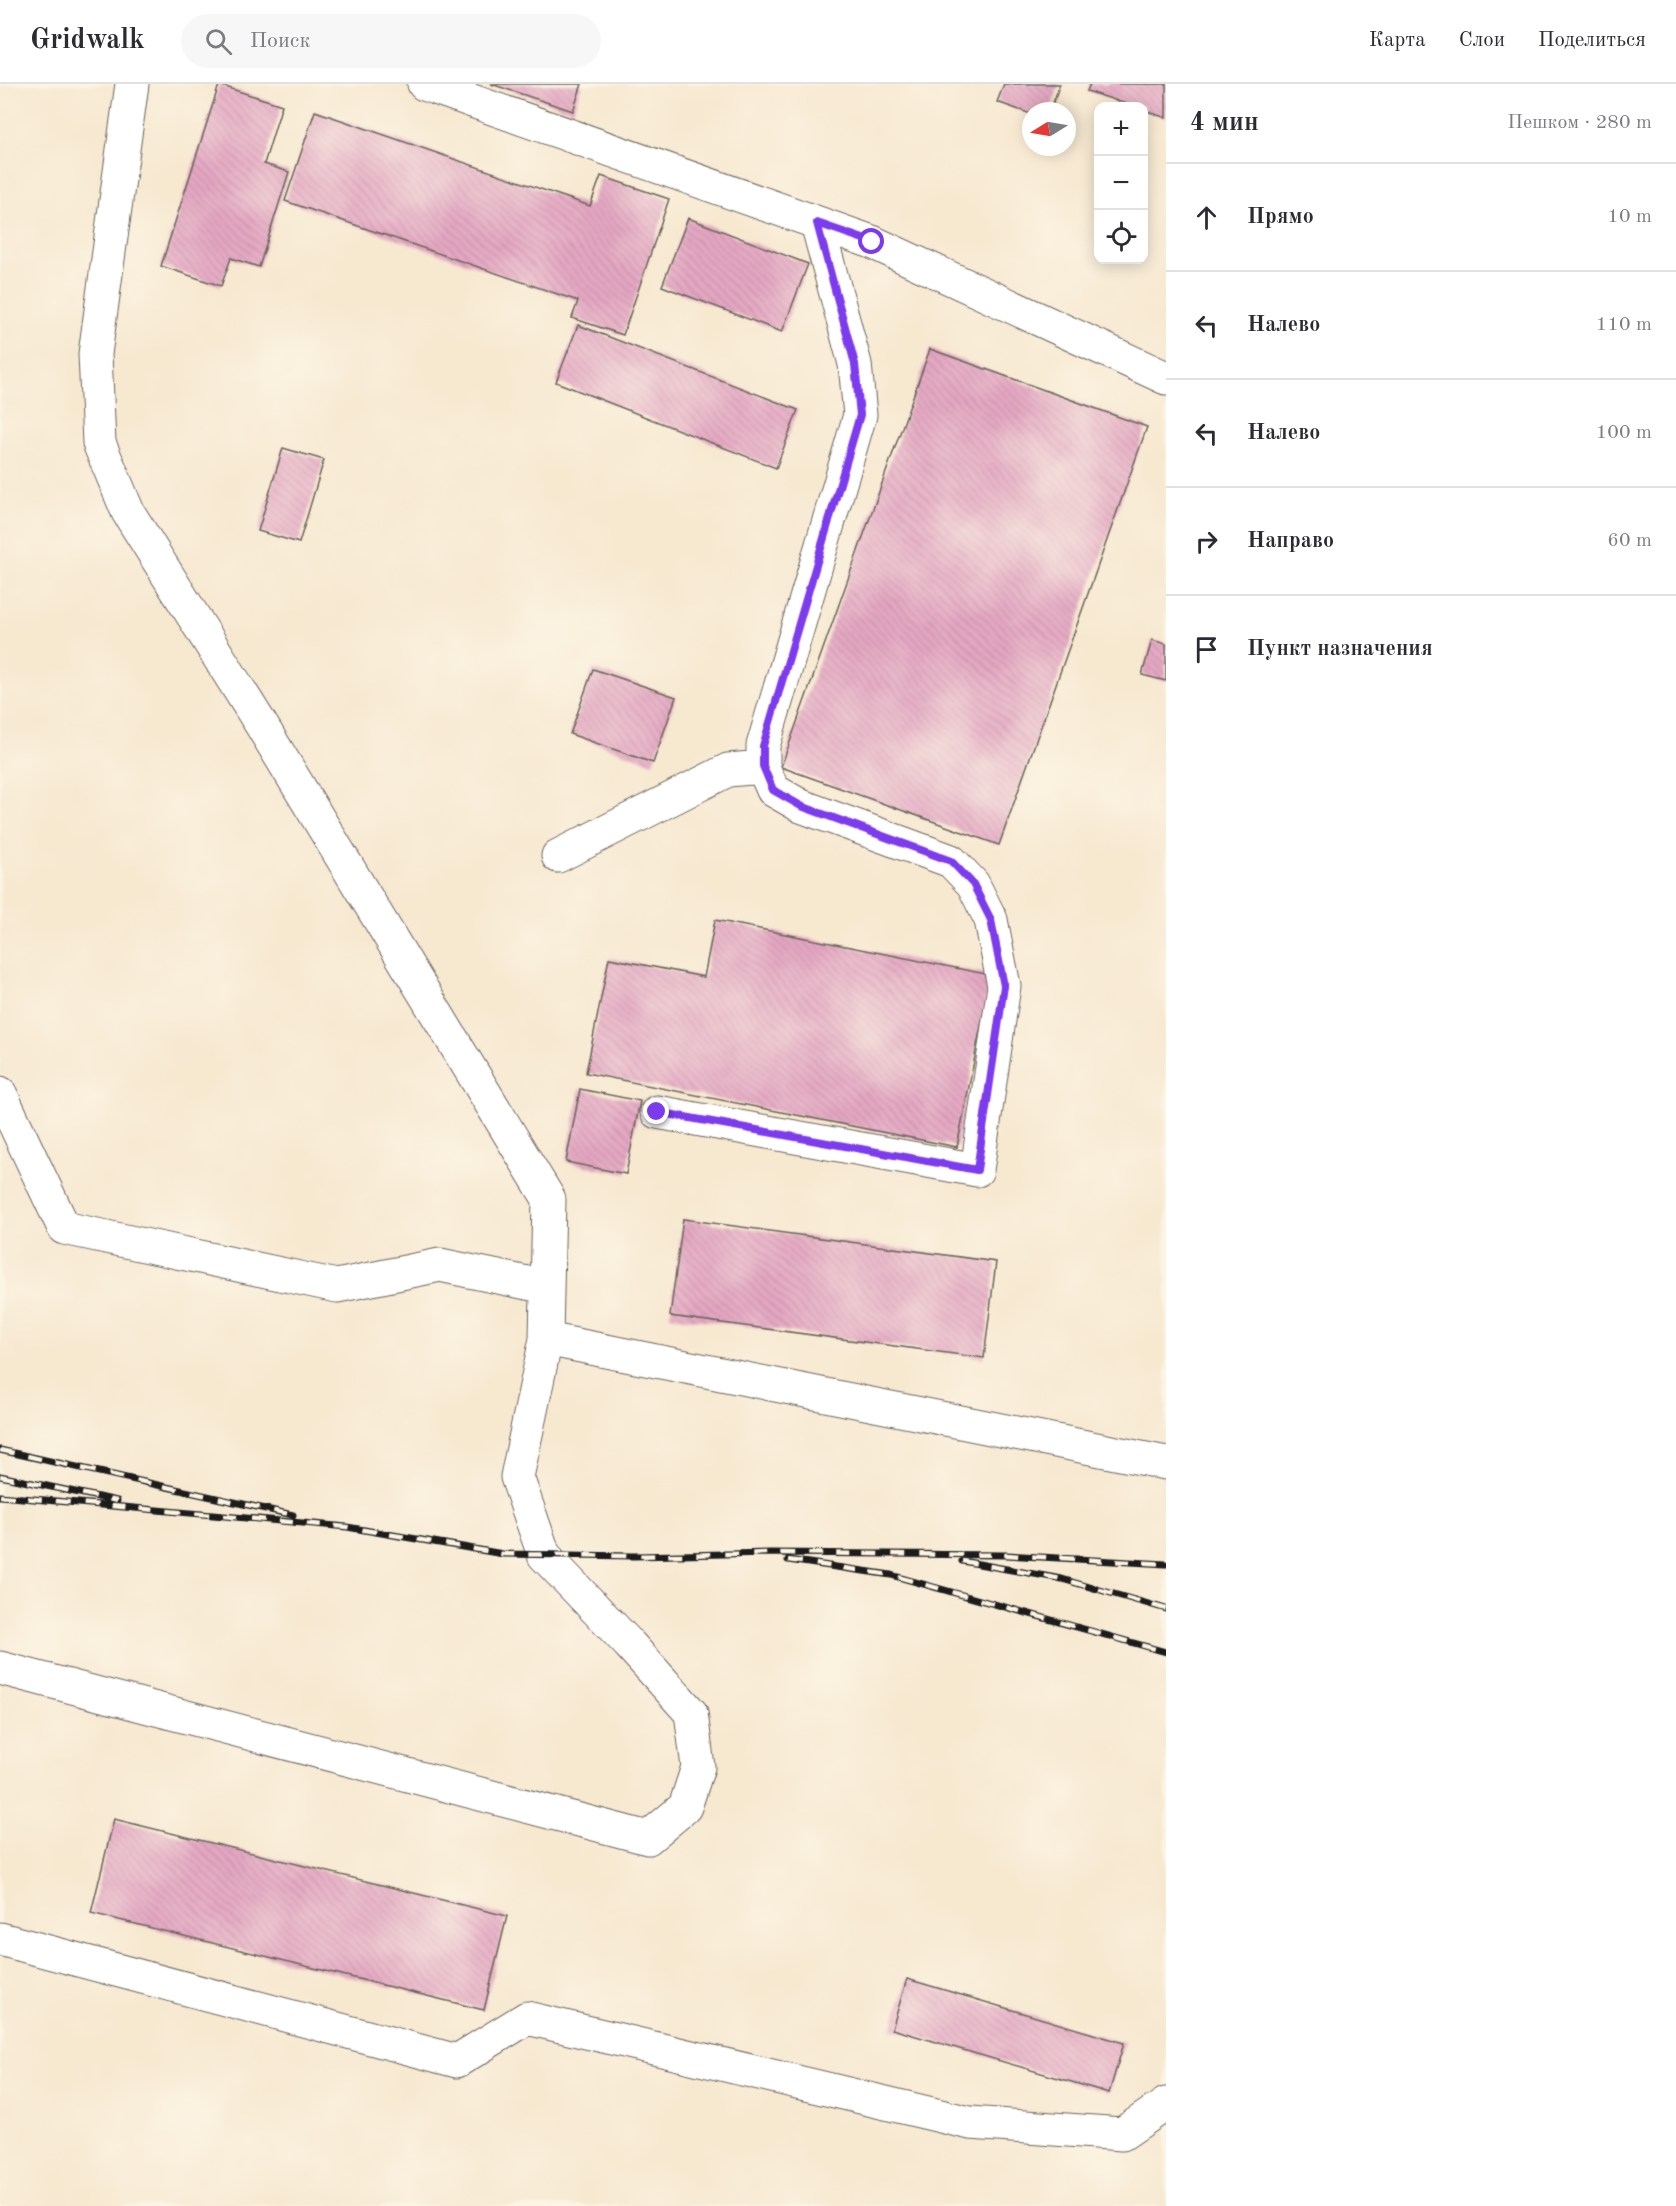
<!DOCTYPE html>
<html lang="ru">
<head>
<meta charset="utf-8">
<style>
  body { margin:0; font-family:"Old Standard TT",serif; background:#f7f7f7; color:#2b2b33 }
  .controls { position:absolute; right:18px; top:18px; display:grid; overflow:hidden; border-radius:12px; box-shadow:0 3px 15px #0003 }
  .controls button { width:54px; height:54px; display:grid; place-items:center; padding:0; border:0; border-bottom:2px solid #e1e1e2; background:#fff; color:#2b2b33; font:30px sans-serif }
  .compass { position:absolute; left:1022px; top:18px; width:54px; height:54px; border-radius:50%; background:#fff; box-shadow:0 3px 15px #0003; rotate:259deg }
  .stop { position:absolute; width:18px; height:18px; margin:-14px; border:4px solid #7c3aed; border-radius:50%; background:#fff }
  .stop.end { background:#7c3aed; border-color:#fff; box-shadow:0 2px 6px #0008 }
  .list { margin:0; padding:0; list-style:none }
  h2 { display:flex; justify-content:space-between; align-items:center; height:78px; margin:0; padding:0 24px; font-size:26px }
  h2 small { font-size:20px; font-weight:400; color:#7c7c81 }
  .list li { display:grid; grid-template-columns:39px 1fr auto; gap:18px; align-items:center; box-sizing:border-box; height:108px; padding:0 24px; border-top:2px solid #e1e1e2 }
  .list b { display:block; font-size:22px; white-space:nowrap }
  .list em { font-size:20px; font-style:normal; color:#7c7c81 }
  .icon { flex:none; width:33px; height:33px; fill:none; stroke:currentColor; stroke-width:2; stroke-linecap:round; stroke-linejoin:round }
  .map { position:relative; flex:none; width:1166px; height:2122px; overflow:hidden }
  header { display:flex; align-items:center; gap:36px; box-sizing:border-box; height:84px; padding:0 30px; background:#fff; border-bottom:2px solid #e1e1e2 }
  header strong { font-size:28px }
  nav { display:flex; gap:33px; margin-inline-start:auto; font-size:21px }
  .search { width:420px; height:54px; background:#f7f7f7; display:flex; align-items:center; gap:15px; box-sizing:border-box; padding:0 21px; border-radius:33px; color:#7c7c81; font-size:22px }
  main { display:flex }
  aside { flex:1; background:#fff }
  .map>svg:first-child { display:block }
  .building { fill:url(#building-back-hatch) }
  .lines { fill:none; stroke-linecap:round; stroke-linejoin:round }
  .minor-casing { stroke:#69635b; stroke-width:35 }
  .minor { stroke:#fff; stroke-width:33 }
  .rail-casing { stroke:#1c1c1c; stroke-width:7 }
  .rail { stroke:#fcf5e5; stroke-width:4.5; stroke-dasharray:14; stroke-linecap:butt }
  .route { stroke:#7c3aed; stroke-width:8 }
</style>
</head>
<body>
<header>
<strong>Gridwalk</strong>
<div class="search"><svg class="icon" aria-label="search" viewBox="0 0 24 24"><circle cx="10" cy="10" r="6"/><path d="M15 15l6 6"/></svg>Поиск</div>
<nav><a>Карта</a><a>Слои</a><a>Поделиться</a></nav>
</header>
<main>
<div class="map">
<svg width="1166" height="2122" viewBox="0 0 1166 2122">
  <defs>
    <pattern id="building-back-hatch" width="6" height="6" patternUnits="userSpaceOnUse" patternTransform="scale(1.5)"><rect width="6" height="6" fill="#e5a7c3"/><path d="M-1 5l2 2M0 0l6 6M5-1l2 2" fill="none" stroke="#c48fa7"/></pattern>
  </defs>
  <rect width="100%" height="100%" fill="#fcf5e5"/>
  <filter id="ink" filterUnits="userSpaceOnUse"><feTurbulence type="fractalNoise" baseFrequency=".0167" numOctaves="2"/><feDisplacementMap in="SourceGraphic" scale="12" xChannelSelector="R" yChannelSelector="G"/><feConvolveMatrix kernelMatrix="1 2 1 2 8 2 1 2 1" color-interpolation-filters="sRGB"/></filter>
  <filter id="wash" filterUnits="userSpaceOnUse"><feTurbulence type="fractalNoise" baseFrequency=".008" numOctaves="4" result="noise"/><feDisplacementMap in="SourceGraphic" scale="24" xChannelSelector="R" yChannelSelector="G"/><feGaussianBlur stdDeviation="1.35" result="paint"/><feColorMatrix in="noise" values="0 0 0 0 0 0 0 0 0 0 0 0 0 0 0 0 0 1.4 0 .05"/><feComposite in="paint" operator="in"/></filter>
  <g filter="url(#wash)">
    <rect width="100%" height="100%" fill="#f7e8d0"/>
    <g id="blocks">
      <path class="building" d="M 491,0 L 582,0 L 573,27 Z
        M 1004,0 L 1060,0 L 1050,27 L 1031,27 L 1031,30 L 997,18 Z
        M 1090,0 L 1166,0 L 1166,34 L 1144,26 L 1144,22 L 1133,22 L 1087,7 Z
        M 219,1 L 282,21 L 264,80 L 289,88 L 259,183 L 231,174 L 221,202 L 161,182 Z
        M 315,27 L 590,122 L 601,92 L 669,115 L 623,251 L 572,234 L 578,217 L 285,117 Z
        M 688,134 L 808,180 L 782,248 L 662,202 Z
        M 578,241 L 798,326 L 776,384 L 556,298 Z
        M 930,265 L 1147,343 L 999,761 L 781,683 Z
        M 283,364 L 324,376 L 299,459 L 258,447 Z
        M 1152,556 L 1166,560 L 1166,597 L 1142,591 Z
        M 593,585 L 676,613 L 653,679 L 570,650 Z
        M 715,836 L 991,891 L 957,1063 L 586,989 L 609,874 L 704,893 Z
        M 580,1005 L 640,1017 L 626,1090 L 566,1078 Z
        M 683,1135 L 996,1178 L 984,1274 L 670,1232 Z
        M 114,1735 L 507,1832 L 484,1926 L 91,1829 Z
        M 907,1895 L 1124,1959 L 1109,2009 L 892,1945 Z"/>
    </g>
  </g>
  <g filter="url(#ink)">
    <use href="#blocks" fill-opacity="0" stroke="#69635b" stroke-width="1.5"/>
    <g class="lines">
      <g class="minor-casing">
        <path id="minor" d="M 424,0 L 872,158 L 1166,294
          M 558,772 L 728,686 L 763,683
          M 0,1009 L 64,1144 L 337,1202 L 440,1181 L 547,1203
          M 657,1028 L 977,1086 L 1004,902 L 991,836 L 973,800 L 951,777 L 801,722 L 773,706 L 763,683 L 763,662 L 860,331 L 855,280 L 817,139
          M 546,1255 L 1166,1379
          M 0,1584 L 648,1754 L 685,1723 L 698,1683 L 691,1629 L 629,1560 L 544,1471 L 517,1393 L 546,1255 L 549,1115 L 262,642 L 128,428 L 99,359 L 95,270 L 132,0
          M 0,1855 L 457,1977 L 527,1934 L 970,2039 L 1122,2050 L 1166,2020"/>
      </g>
      <use href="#minor" class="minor"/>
      <g class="rail-casing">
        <path id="rail" d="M 0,1366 L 293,1431
          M 0,1392 L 117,1417
          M 0,1412 L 347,1443 L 503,1470 L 634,1472 L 771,1469 L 1006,1471 L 1166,1480
          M 788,1476 L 891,1491 L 1166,1568
          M 962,1477 L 1062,1495 L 1166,1525"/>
      </g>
      <use href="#rail" class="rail"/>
    </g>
  </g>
  <g class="lines" filter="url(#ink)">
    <path class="route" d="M 657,1028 L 977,1086 L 1004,902 L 991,836 L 973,800 L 951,777 L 801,722 L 773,706 L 763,682 L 763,662 L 860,331 L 855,280 L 817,139 L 872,158"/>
  </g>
</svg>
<div class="controls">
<button>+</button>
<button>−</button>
<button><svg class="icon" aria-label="locate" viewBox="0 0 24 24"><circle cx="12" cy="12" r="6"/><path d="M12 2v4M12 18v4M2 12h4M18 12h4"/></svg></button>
</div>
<svg class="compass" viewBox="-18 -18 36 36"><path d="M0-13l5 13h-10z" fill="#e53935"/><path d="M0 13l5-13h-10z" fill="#7c7c81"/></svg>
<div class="stop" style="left:872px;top:158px"></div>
<div class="stop end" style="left:657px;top:1028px"></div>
</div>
<aside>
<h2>4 мин<small>Пешком · 280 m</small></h2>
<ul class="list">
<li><svg class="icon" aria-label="ahead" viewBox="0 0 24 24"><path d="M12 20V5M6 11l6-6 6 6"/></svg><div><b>Прямо</b></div><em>10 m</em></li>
<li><svg class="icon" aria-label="left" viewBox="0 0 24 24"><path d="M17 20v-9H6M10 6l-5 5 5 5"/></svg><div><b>Налево</b></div><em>110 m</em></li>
<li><svg class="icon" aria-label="left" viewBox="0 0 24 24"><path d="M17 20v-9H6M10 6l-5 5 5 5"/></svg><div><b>Налево</b></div><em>100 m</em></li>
<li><svg class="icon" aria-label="right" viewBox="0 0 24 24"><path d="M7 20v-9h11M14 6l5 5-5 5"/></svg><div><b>Направо</b></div><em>60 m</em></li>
<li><svg class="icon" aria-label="arrive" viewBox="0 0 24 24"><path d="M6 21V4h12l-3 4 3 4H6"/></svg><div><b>Пункт назначения</b></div></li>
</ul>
</aside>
</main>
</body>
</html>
